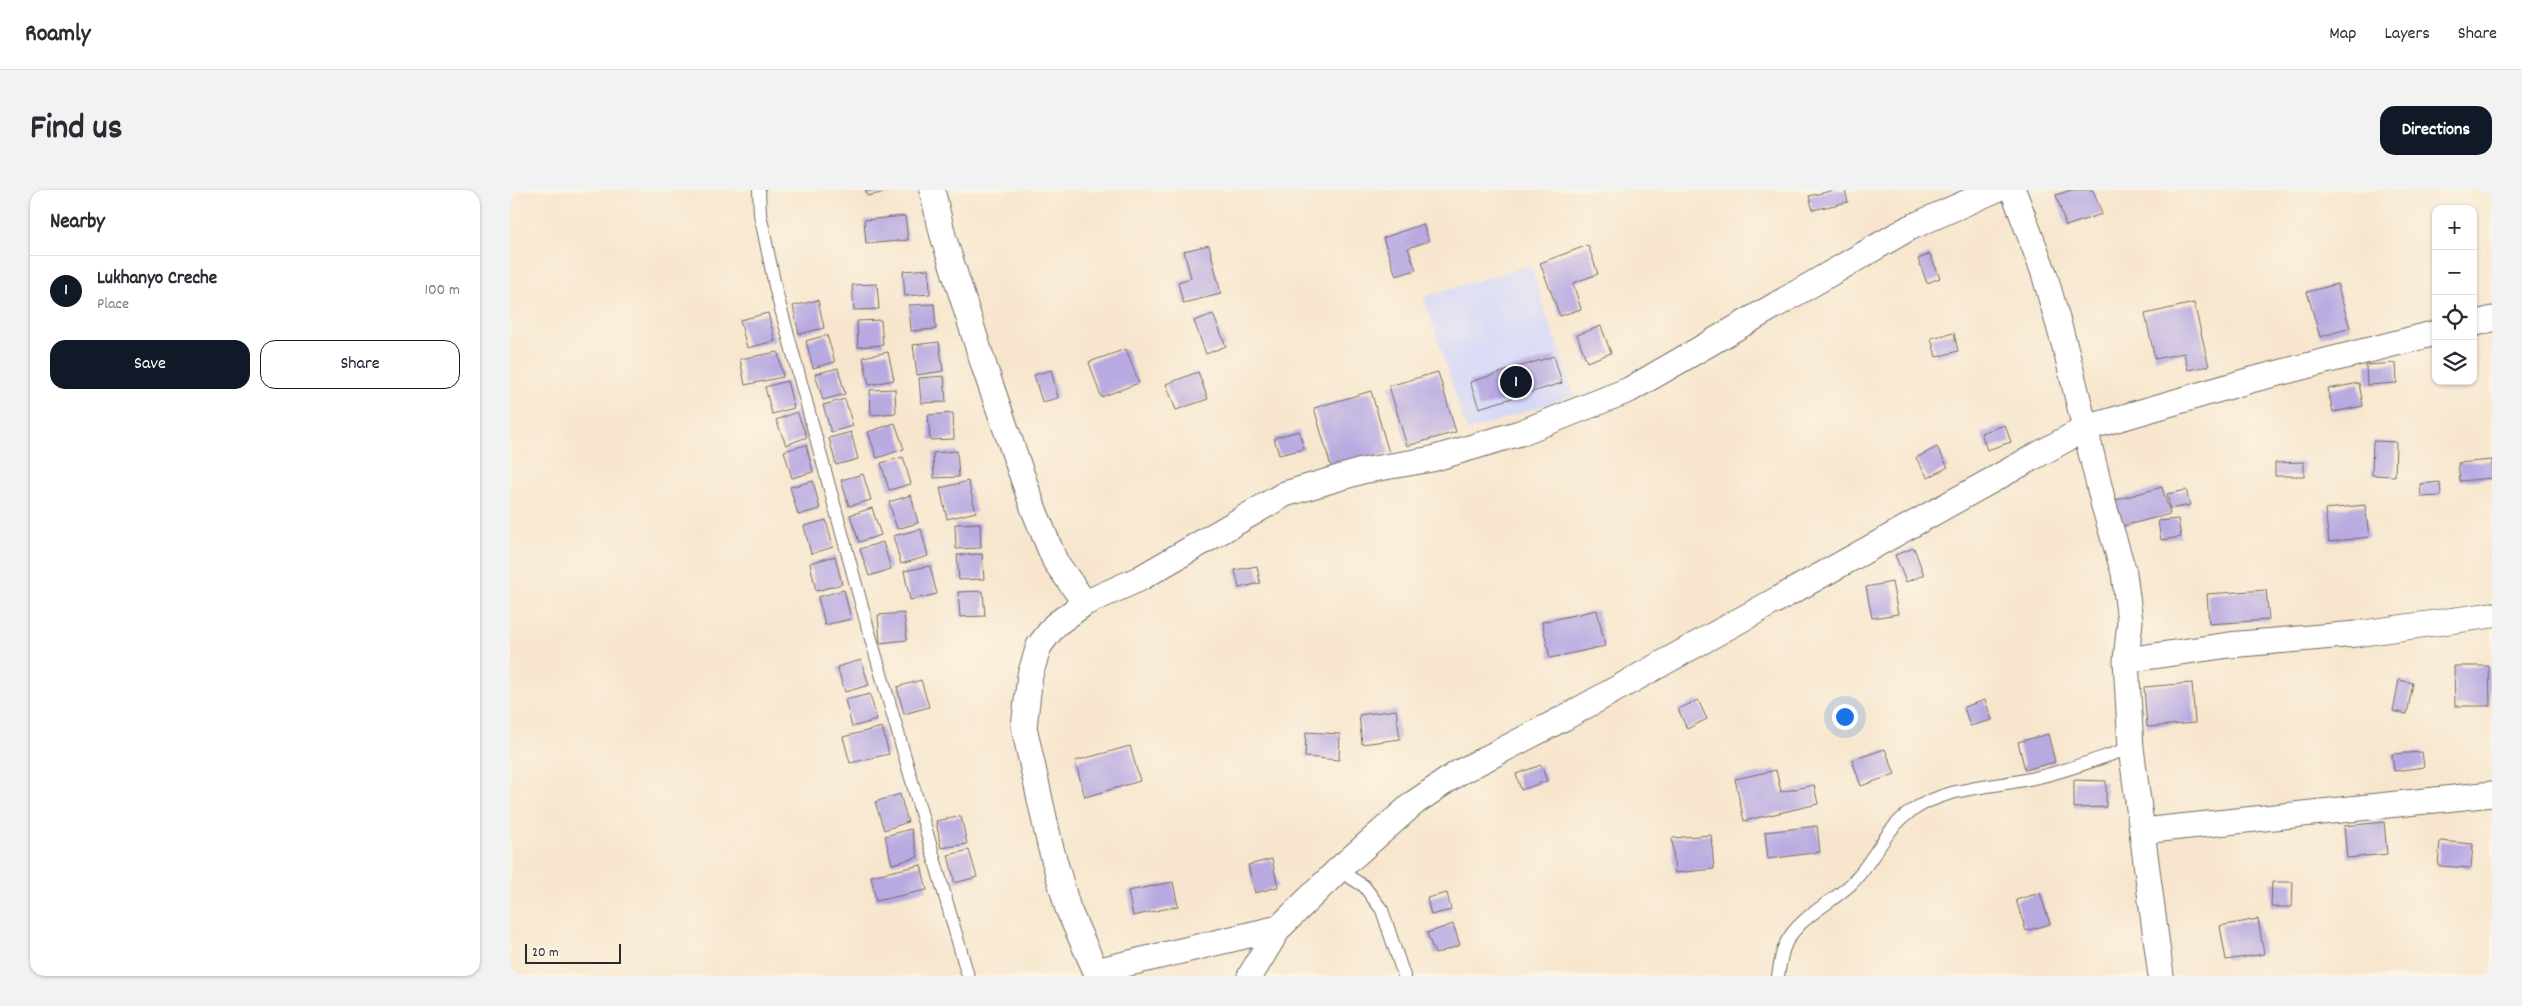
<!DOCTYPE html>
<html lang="en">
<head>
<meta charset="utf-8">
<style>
  body { margin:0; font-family:Dekko,sans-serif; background:#f2f2f3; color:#2b2b33 }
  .controls { position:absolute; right:15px; top:15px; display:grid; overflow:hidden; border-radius:10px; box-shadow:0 1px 4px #0004 }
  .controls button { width:45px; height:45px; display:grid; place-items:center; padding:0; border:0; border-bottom:1px solid #e1e1e2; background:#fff; color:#2b2b33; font:25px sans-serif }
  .scale { position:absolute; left:15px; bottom:12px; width:96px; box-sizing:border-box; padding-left:5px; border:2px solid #2b2b2b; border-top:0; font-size:14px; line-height:18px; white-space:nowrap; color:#2b2b2b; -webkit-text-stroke:4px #fcf5e5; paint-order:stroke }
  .you { position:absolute; left:1334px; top:526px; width:18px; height:18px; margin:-12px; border:4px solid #fff; border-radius:50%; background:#1a73e8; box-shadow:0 0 0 8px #1a73e833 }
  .badge { display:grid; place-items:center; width:32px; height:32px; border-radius:50%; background:#111827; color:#fff; font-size:16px; font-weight:700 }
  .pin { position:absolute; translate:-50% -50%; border:2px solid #fff; box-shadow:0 1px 5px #0006 }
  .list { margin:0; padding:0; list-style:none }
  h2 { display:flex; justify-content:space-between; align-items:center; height:65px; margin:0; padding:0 20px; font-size:21px }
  h2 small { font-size:16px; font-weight:400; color:#7c7c81 }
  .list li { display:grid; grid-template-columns:32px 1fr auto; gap:15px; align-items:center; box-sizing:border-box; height:70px; padding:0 20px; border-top:1px solid #e1e1e2 }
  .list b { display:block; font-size:19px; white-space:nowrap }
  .list p { margin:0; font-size:16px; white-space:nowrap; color:#7c7c81 }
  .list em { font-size:16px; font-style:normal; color:#7c7c81 }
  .actions { display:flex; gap:10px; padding:15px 20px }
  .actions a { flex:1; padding:11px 0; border:1px solid #111827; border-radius:15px; text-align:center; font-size:18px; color:#111827 }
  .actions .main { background:#111827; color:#fff }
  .icon { flex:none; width:28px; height:28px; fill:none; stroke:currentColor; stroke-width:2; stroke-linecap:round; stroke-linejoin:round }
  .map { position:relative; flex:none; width:1982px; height:786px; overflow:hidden; border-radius:15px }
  header { display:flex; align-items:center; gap:30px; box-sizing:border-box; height:70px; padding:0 25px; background:#fff; border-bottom:1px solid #e1e1e2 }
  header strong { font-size:24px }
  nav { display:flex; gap:28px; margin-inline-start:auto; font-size:18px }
  .intro { display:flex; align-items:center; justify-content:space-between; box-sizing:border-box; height:120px; padding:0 30px }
  h1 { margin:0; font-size:35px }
  .button { padding:12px 22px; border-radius:15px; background:#111827; color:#fff; font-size:18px; font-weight:700 }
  main { display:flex; gap:30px; padding:0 30px }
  aside { flex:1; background:#fff; border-radius:15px; box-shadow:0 1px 4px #0004 }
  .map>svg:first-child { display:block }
  .built { fill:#d6d8f8 }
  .building { fill:#b8a9e1 }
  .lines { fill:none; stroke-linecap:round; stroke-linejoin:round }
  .lane-casing { stroke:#726c64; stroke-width:14 }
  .street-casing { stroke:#726c64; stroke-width:27 }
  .lane { stroke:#fff; stroke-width:12 }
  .street { stroke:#fff; stroke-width:25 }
</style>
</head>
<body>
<header>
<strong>Roamly</strong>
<nav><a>Map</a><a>Layers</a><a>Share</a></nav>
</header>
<div class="intro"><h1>Find us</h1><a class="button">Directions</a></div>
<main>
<aside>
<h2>Nearby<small></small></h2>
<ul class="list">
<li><span class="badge">1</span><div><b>Lukhanyo Creche</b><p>Place</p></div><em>100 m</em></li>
</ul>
<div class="actions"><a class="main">Save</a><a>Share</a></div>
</aside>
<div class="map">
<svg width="1982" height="786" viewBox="0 0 1982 786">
  <rect width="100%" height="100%" fill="#fcf5e5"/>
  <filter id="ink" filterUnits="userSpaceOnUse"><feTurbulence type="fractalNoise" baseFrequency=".02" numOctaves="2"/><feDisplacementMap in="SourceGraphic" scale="10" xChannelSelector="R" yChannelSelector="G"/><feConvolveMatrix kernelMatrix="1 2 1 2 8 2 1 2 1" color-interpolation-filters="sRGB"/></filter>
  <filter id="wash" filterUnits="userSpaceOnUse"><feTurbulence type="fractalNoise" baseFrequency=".0096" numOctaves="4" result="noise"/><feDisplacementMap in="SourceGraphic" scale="20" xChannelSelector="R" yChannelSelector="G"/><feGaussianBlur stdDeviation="1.12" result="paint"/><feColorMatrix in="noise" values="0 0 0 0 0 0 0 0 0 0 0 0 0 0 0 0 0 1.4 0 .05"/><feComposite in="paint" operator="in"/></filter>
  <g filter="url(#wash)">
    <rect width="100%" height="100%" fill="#f7e6cd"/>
    <path class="built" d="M 1020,75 L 1064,205 L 957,241 L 914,107 Z"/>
    <g id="blocks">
      <path class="building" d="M 356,0 L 382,0 L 382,1 L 357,6 Z
        M 1325,0 L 1335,0 L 1338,12 L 1303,20 L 1299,6 Z
        M 1561,0 L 1583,0 L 1592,24 L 1556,36 L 1546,5 Z
        M 395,26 L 398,50 L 356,54 L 354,30 Z
        M 913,34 L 919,51 L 898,58 L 906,80 L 886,86 L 873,48 Z
        M 699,55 L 711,104 L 673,113 L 668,92 L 681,88 L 674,61 Z
        M 1078,55 L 1088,84 L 1063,93 L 1071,119 L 1050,126 L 1030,73 Z
        M 1420,64 L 1430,88 L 1417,93 L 1408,69 Z
        M 419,79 L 420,104 L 395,106 L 393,81 Z
        M 367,94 L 369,119 L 344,120 L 342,95 Z
        M 1827,94 L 1840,138 L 1810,147 L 1797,102 Z
        M 308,110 L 314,138 L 289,144 L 283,116 Z
        M 1684,113 L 1699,176 L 1678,180 L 1674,163 L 1645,169 L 1635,124 Z
        M 424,114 L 426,139 L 401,141 L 399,115 Z
        M 258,123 L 265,151 L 237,158 L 230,130 Z
        M 703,124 L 716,156 L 696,164 L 684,131 Z
        M 371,130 L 373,155 L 348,157 L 347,131 Z
        M 1091,136 L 1101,163 L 1077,172 L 1067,145 Z
        M 1444,143 L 1448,161 L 1426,167 L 1421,148 Z
        M 317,145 L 325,172 L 303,178 L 296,151 Z
        M 429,152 L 433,181 L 407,185 L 403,155 Z
        M 616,159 L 629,193 L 591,207 L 579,172 Z
        M 268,162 L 273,187 L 235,195 L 230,169 Z
        M 378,162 L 384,190 L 359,195 L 353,167 Z
        M 1044,166 L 1052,193 L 969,218 L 960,192 Z
        M 1886,173 L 1887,193 L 1857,195 L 1856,175 Z
        M 328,178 L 335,204 L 313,210 L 305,184 Z
        M 541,180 L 548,208 L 532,212 L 524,185 Z
        M 688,182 L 698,209 L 666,220 L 656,194 Z
        M 928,182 L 946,242 L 897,256 L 879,196 Z
        M 434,186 L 436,212 L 411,213 L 409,188 Z
        M 277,191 L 284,218 L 262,224 L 255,197 Z
        M 1849,193 L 1853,216 L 1823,222 L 1818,199 Z
        M 385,199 L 386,223 L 361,225 L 360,200 Z
        M 861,201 L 879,263 L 822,280 L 804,218 Z
        M 335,209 L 343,236 L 321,242 L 313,215 Z
        M 287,222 L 297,247 L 276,255 L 266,230 Z
        M 443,223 L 444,249 L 420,250 L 418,225 Z
        M 385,233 L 394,259 L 367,268 L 358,242 Z
        M 1495,235 L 1501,252 L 1477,260 L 1471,243 Z
        M 789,241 L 794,259 L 769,265 L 764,248 Z
        M 341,242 L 348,269 L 326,275 L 319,248 Z
        M 1863,251 L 1886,252 L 1885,286 L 1862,285 Z
        M 296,255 L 303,282 L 282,288 L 274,261 Z
        M 1427,257 L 1438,277 L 1418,288 L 1406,268 Z
        M 447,261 L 449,287 L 424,288 L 423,263 Z
        M 393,267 L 401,294 L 379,300 L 371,273 Z
        M 1982,270 L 1982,288 L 1950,291 L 1948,273 Z
        M 1794,272 L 1794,286 L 1765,286 L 1765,273 Z
        M 353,284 L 361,310 L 339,316 L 331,290 Z
        M 303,291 L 310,319 L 288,325 L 280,297 Z
        M 458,291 L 466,322 L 437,329 L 430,298 Z
        M 1930,292 L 1931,306 L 1911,307 L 1910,294 Z
        M 1652,297 L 1660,324 L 1613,336 L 1606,310 Z
        M 1676,300 L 1680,315 L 1660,319 L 1657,304 Z
        M 401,305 L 408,333 L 387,339 L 379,312 Z
        M 1855,315 L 1859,347 L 1819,352 L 1815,319 Z
        M 362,318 L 371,345 L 349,352 L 340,325 Z
        M 1668,329 L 1671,347 L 1651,350 L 1648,331 Z
        M 316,330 L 323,357 L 301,364 L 294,336 Z
        M 470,333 L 471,358 L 446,359 L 445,334 Z
        M 411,339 L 418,366 L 391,374 L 383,346 Z
        M 373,352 L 381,379 L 359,386 L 350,359 Z
        M 1404,358 L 1414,385 L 1396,392 L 1385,365 Z
        M 472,364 L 474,389 L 449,390 L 447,365 Z
        M 325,366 L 332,394 L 306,401 L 300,373 Z
        M 420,376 L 427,404 L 400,410 L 394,381 Z
        M 747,376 L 750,393 L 729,398 L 725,380 Z
        M 1382,392 L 1388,424 L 1362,428 L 1356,397 Z
        M 334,400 L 341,429 L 315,435 L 308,407 Z
        M 1756,400 L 1759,430 L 1699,434 L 1697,404 Z
        M 473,401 L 475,426 L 450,427 L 448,402 Z
        M 1087,420 L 1095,456 L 1040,468 L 1032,432 Z
        M 394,423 L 397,450 L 370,453 L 368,425 Z
        M 351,470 L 359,495 L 335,502 L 327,477 Z
        M 1944,476 L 1979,476 L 1980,516 L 1945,516 Z
        M 411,490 L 419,517 L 394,524 L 387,497 Z
        M 1889,490 L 1903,493 L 1897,524 L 1883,521 Z
        M 1682,493 L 1685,533 L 1637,537 L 1634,497 Z
        M 360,504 L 367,530 L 342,537 L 335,510 Z
        M 1188,510 L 1197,529 L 1177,539 L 1168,519 Z
        M 1475,510 L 1482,530 L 1460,536 L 1454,517 Z
        M 886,520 L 890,549 L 852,554 L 849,525 Z
        M 372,537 L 379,564 L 340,573 L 333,547 Z
        M 796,542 L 830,544 L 829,570 L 795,567 Z
        M 1538,544 L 1545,572 L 1515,580 L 1508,552 Z
        M 620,556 L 630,591 L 575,607 L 565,571 Z
        M 1375,559 L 1385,584 L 1351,596 L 1342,570 Z
        M 1912,562 L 1914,577 L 1884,581 L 1882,564 Z
        M 1031,575 L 1037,591 L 1011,600 L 1006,584 Z
        M 1266,580 L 1271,602 L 1304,595 L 1308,614 L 1234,631 L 1225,589 Z
        M 1564,590 L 1596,591 L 1596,617 L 1564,618 Z
        M 390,604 L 398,632 L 374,640 L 365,612 Z
        M 451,626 L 457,654 L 431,658 L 426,631 Z
        M 1874,632 L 1877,664 L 1837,668 L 1834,636 Z
        M 1307,636 L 1310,662 L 1258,669 L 1255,642 Z
        M 401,639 L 408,667 L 382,674 L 375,646 Z
        M 1201,645 L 1204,679 L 1165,683 L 1162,648 Z
        M 1930,651 L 1963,654 L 1961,678 L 1928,676 Z
        M 459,660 L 467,687 L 445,693 L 438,665 Z
        M 762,669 L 768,697 L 745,703 L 738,675 Z
        M 411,675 L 417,700 L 366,711 L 361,686 Z
        M 663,692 L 668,716 L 623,726 L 618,701 Z
        M 1762,692 L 1783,692 L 1782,717 L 1761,717 Z
        M 937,703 L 941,720 L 921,725 L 917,708 Z
        M 1530,703 L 1540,734 L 1516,741 L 1506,710 Z
        M 1748,729 L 1754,764 L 1716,770 L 1710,736 Z
        M 943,734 L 950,755 L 925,764 L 917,743 Z"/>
    </g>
  </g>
  <g filter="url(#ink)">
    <use href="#blocks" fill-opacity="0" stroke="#726c64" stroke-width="1"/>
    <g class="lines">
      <g class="lane-casing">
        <path id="lane" d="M 249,0 L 250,24 L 266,101 L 357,435 L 458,786
          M 828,680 L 854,696 L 872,720 L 894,786
          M 1268,786 C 1270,775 1271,763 1276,753 C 1289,727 1320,714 1340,695 C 1363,673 1374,640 1400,622 C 1436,596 1482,598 1524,588 C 1557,581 1589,568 1621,558"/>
      </g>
      <g class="street-casing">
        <path id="street" d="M 422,0 L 433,46 L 475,179 L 524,320 L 545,371 L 575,413
          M 1503,0 L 1534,83 L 1557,164 L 1594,316 L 1614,383 L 1620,431 L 1616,470 L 1621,558 L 1651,786
          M 1963,134 L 1982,129
          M 1616,470 L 1719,455 L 1846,444 L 1982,425
          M 1632,641 L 1982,604
          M 586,781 L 769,738
          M 588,786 L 558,719 L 540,655 L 514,537 L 520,485 L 529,456 L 545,435 L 575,413 L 629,389 L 775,304 L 852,281 L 922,269 L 1010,243 L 1119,200 L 1399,38 L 1485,0
          M 740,786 L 769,738 L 828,680 L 904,613 L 948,583 L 1054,528 L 1576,238 L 1741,190 L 1926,143"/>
      </g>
      <use href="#lane" class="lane"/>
      <use href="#street" class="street"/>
    </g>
  </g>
</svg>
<div class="controls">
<button>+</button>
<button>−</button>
<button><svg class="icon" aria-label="locate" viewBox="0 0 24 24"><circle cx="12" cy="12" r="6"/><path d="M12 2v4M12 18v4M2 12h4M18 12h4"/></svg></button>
<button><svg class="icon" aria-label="layers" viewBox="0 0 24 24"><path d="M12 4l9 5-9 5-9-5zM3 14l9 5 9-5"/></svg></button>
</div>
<div class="scale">20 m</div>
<div class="you"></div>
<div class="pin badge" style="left:1006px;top:192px">1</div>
</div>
</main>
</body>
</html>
